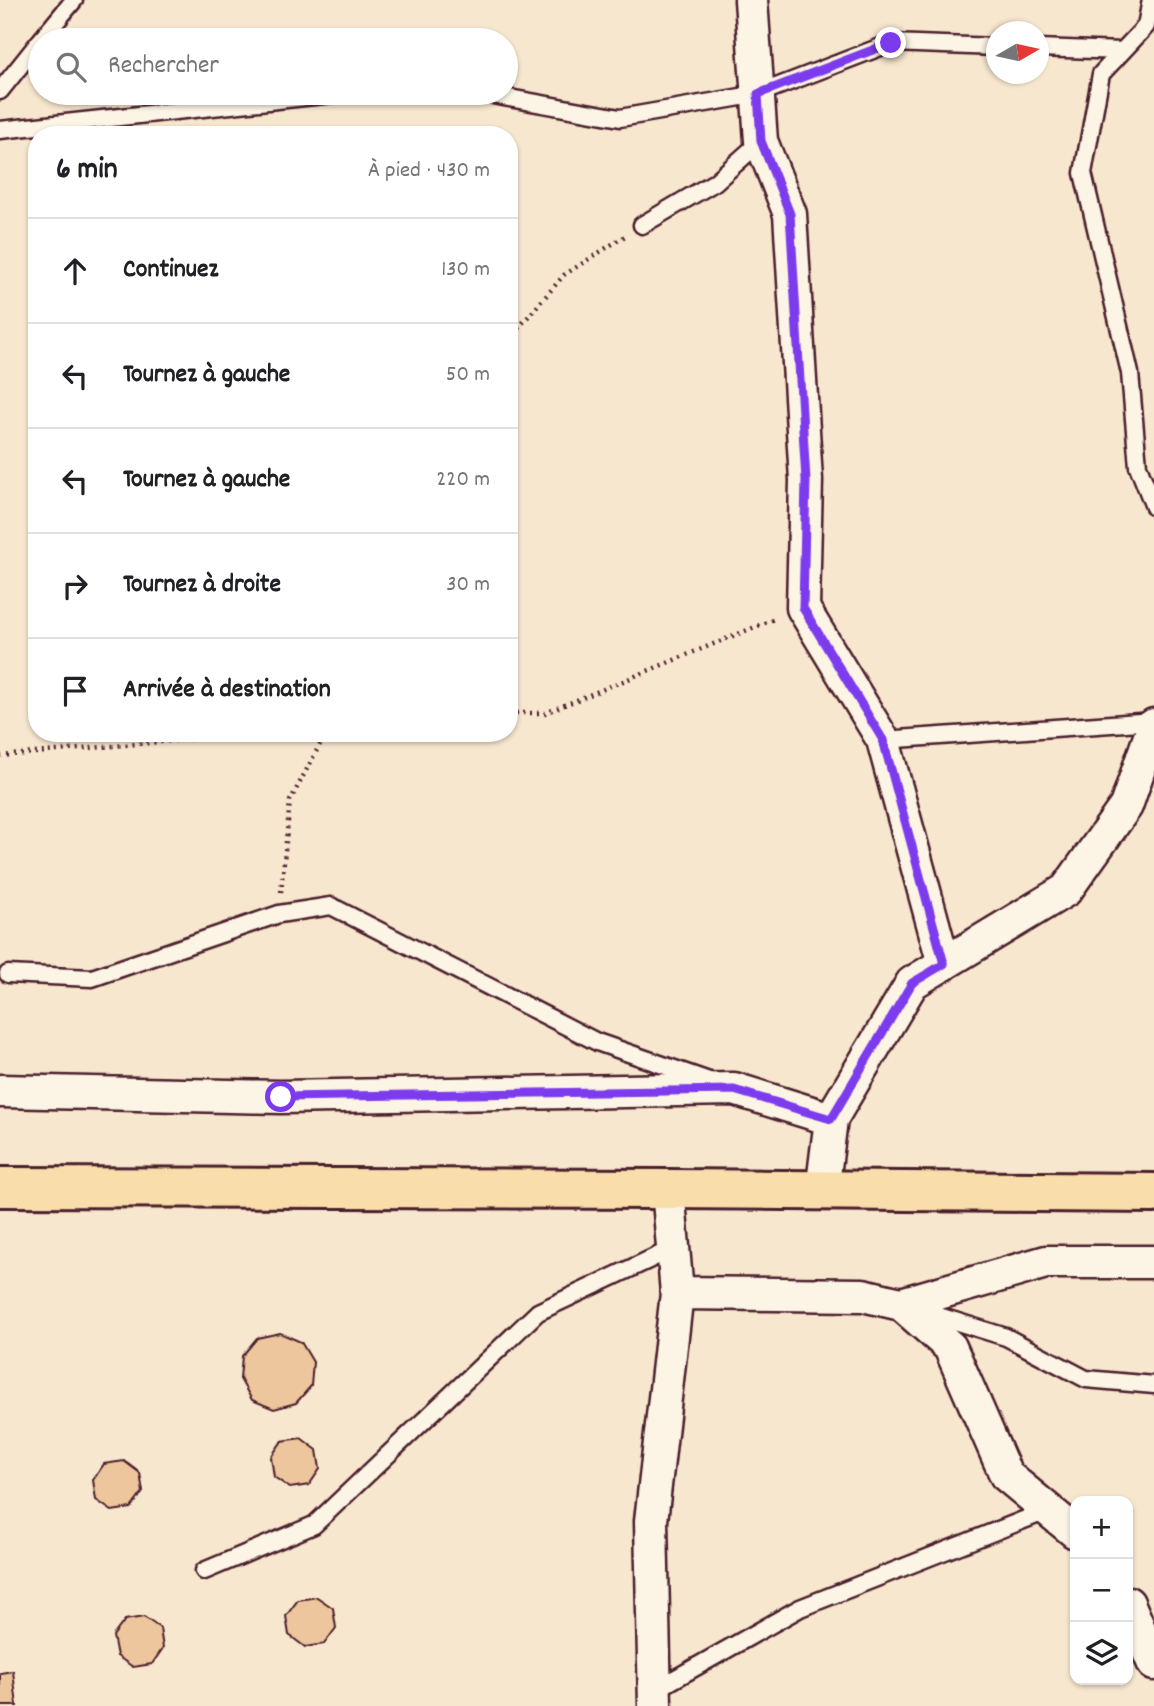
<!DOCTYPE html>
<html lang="fr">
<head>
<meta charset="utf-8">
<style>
  body { margin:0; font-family:Dekko,sans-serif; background:#f2f2f2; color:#202124 }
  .controls { position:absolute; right:21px; bottom:21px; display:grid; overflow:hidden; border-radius:14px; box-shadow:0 2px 5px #0004 }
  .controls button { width:63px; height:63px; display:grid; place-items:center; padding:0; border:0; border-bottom:2px solid #e0e0e0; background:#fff; color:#202124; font:35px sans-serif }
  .compass { position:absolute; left:986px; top:21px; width:63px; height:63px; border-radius:50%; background:#fff; box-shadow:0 2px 5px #0004; rotate:81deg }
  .stop { position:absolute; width:21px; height:21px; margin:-16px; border:5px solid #7c3aed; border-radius:50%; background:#fff }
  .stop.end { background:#7c3aed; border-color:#fff; box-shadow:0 2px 7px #0008 }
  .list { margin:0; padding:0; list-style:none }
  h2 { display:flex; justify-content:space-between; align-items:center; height:91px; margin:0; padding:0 28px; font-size:30px }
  h2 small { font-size:23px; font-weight:400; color:#757577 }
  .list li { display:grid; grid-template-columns:46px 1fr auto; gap:21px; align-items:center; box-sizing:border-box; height:105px; padding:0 28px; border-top:2px solid #e0e0e0 }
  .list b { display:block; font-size:26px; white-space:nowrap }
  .list em { font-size:23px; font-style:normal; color:#757577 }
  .icon { flex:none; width:38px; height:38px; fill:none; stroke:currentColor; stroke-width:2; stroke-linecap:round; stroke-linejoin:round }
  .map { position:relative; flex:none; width:1154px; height:1706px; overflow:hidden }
  .search { position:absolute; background:#fff; box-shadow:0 2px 5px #0004; left:28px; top:28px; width:490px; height:77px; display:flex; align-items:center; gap:18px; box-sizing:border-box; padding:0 24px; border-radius:38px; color:#757577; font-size:26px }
  .panel { position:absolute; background:#fff; box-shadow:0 2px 5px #0004; left:28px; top:126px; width:490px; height:616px; border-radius:28px }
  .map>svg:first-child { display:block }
  .building { fill:#edc69d; stroke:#4a1f2b; stroke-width:2 }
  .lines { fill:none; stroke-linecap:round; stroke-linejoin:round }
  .service-casing { stroke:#4a1f2b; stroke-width:21 }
  .minor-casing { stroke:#4a1f2b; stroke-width:37 }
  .trunk-casing { stroke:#4a1f2b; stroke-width:44 }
  .path { stroke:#4a1f2b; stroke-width:4.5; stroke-dasharray:2 5; stroke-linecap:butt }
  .service { stroke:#fcf5e5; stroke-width:16 }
  .minor { stroke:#fcf5e5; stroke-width:32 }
  .trunk { stroke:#f9deab; stroke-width:38 }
  .route { stroke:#7c3aed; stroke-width:9 }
</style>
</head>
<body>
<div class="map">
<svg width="1154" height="1706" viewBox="0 0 1154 1706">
  <rect width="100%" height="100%" fill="#f8e7cf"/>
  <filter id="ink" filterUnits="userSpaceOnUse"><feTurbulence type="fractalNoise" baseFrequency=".0143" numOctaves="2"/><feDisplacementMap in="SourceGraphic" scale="14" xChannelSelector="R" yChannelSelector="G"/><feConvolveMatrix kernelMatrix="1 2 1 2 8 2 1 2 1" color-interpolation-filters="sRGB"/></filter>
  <g filter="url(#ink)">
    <path class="building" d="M 280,1333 L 301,1342 L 313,1362 L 311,1386 L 296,1403 L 274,1409 L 252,1400 L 240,1379 L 242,1356 L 257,1338 Z
      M 301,1438 L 317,1450 L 320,1469 L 309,1485 L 290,1488 L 274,1477 L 271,1457 L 282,1441 Z
      M 124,1461 L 140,1473 L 143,1492 L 131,1508 L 112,1511 L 96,1500 L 93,1480 L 104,1464 Z
      M 317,1597 L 333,1608 L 336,1628 L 324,1644 L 305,1647 L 289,1635 L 286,1616 L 298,1600 Z
      M 144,1617 L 160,1628 L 163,1648 L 152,1664 L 133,1667 L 117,1656 L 113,1636 L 125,1620 Z
      M 13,1671 L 17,1706 L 0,1706 L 0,1673 Z"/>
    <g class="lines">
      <g class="service-casing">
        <path id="service" d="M 1151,0 L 1146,26 L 1101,74 L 1083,173 L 1130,373 L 1138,466 L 1154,507
          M 41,40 L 74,0
          M 1038,48 L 1122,51
          M 0,91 L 40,41
          M 481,93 L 620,118 L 758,94 L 891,43 L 996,47
          M 0,130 L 342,93
          M 642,225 L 715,182 L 761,141
          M 883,740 L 1154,721
          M 8,974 L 92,978 L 279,914 L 331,906 L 597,1042 L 709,1081
          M 919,1310 L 1006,1337 L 1086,1379 L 1154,1385
          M 204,1571 L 314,1525 L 538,1312 L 674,1248
          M 655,1690 L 800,1608 L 1049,1510"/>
      </g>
      <g class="minor-casing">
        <path id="minor" d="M 751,0 L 761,141 L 790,214 L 806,480 L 803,608 L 883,740 L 944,964
          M 0,1091 L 281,1097 L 734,1089 L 831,1119
          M 822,1192 L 831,1119 L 912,983 L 1066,890 L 1126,806 L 1154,725
          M 677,1293 L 863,1295 L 901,1304 L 1046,1262 L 1154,1262
          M 901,1304 L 950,1347 L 1006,1475 L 1075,1532
          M 1128,1603 L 1154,1664
          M 655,1706 L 651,1521 L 677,1293 L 668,1189"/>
      </g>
      <g class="trunk-casing">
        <path id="trunk" d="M 0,1187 L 668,1189 L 1154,1193"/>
      </g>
      <path class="path" d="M 509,339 L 564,275 L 625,236
        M 509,713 L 545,713 L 777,618
        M 0,756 L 262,733
        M 281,892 L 290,801 L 326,733"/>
      <use href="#service" class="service"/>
      <use href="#minor" class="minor"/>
      <use href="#trunk" class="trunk"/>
    </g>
  </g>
  <g class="lines" filter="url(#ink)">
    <path class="route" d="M 281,1097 L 734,1090 L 831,1119 L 912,983 L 944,964 L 883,740 L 803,608 L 806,480 L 790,214 L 761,141 L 758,94 L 891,43"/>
  </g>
</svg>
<div class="controls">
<button>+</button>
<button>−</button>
<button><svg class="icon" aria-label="layers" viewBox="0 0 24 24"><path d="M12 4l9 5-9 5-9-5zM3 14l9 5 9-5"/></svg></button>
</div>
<svg class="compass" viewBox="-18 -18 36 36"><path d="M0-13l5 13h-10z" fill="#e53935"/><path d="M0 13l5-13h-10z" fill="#757577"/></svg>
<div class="stop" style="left:281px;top:1097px"></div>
<div class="stop end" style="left:891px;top:43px"></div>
<div class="search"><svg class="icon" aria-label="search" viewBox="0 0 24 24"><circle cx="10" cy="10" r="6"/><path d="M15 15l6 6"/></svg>Rechercher</div>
<section class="panel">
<h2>6 min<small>À pied · 430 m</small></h2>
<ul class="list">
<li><svg class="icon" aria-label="ahead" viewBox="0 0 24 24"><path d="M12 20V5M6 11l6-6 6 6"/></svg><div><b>Continuez</b></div><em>130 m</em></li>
<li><svg class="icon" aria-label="left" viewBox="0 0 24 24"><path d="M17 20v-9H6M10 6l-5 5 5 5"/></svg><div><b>Tournez à gauche</b></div><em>50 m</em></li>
<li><svg class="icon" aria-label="left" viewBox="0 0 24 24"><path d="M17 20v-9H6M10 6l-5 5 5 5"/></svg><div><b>Tournez à gauche</b></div><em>220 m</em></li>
<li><svg class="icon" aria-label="right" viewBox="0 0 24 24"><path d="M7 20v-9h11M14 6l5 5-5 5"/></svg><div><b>Tournez à droite</b></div><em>30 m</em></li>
<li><svg class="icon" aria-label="arrive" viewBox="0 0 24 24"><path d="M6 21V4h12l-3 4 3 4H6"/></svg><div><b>Arrivée à destination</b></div></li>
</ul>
</section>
</div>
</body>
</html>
